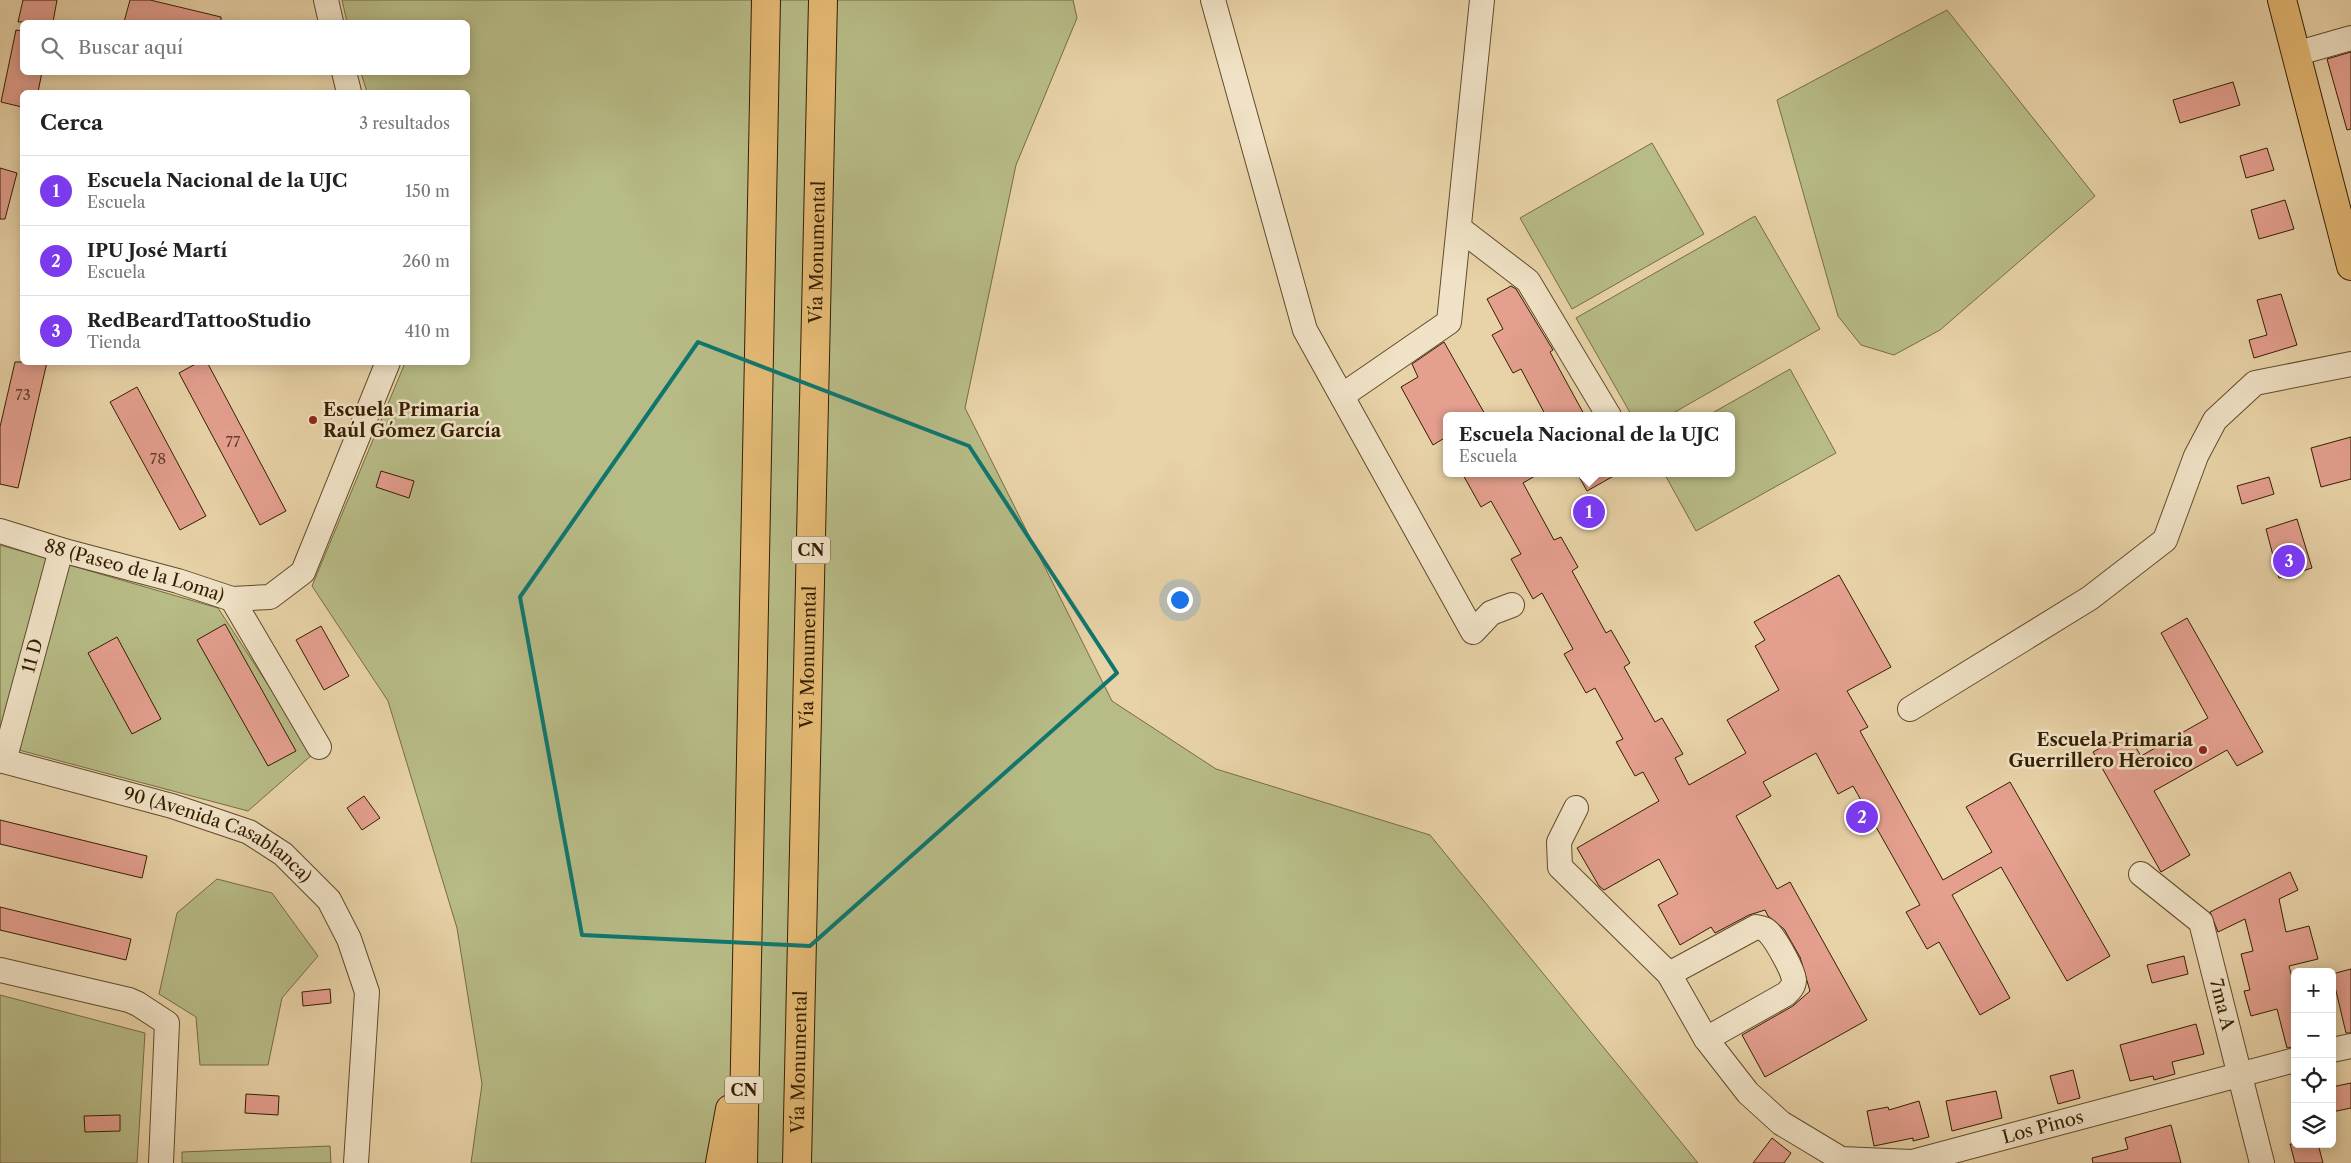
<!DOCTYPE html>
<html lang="es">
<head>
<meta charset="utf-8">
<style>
  body { margin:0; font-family:"Libre Caslon Text",serif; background:#f2f2f2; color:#222 }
  .controls { position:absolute; right:15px; bottom:15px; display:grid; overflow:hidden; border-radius:8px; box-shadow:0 2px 12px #0003 }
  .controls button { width:45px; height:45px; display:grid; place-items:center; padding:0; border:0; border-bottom:1px solid #e0e0e0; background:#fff; color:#222; font:25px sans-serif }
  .you { position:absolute; left:1179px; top:599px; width:18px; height:18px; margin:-12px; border:4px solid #fff; border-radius:50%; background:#1a73e8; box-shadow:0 0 0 8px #1a73e833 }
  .badge { display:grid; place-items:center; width:32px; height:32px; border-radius:50%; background:#7c3aed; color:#fff; font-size:16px; font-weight:700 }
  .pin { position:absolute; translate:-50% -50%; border:2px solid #fff; box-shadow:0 1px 5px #0006 }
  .popup { position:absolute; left:1443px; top:412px; width:292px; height:65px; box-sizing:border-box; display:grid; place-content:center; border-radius:8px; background:#fff; filter:drop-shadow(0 1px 4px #0005); font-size:16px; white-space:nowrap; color:#767676 }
  .popup b { font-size:19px; color:#222 }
  .popup::after { content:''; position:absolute; left:50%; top:100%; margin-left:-10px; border:10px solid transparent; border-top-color:#fff }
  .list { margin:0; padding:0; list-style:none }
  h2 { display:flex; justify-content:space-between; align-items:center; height:65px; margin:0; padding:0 20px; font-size:21px }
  h2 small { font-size:16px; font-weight:400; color:#767676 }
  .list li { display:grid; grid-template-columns:32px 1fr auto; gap:15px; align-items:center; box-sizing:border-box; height:70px; padding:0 20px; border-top:1px solid #e0e0e0 }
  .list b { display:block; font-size:19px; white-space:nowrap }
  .list p { margin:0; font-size:16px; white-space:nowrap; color:#767676 }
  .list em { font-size:16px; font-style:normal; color:#767676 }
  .icon { flex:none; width:28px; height:28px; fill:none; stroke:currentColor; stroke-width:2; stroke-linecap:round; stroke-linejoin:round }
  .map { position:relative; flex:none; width:2351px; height:1163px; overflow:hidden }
  .search { position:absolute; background:#fff; box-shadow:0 2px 12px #0003; left:20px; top:20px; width:450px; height:55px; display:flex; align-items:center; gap:12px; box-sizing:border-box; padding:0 18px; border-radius:8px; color:#767676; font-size:19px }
  .panel { position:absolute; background:#fff; box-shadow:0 2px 12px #0003; left:20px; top:90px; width:450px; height:275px; border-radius:8px }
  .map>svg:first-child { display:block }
  .green { fill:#b7bb86; stroke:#766c44 }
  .building { fill:#e49f8f; stroke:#341e01 }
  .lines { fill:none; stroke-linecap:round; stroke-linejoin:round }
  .minor-casing { stroke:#614b2a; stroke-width:26 }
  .major-casing { stroke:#341e01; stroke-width:30 }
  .highway-casing { stroke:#341e01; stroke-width:30 }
  .minor { stroke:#f0e2c6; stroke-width:24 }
  .major { stroke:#e4b974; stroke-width:28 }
  .highway { stroke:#e4b974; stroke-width:28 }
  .marked { fill:none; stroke:#0f766e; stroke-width:4; stroke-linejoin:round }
  .poi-dot { fill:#8f2418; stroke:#f0e2c6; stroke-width:2 }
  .labels { text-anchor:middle; stroke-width:5; stroke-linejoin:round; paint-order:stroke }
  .number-label { font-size:15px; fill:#603e24 }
  .shield { fill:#f0e2c6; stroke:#6c593c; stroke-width:1 }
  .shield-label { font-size:16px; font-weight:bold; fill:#341e01 }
  .street-label { font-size:18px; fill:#341e01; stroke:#f0e2c6 }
  .poi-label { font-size:18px; font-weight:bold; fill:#341e01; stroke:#f0e2c6; text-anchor:start }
</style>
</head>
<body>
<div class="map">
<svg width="2351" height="1163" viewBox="0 0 2351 1163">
  <rect width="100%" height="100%" fill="#e8d2a7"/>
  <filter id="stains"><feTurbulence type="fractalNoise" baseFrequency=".004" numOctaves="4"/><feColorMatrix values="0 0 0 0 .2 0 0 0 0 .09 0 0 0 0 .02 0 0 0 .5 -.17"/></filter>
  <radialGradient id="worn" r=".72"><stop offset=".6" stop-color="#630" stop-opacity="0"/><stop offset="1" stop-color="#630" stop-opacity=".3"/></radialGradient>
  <path class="green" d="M 342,0 L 1073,0 L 1077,18 L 1016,165 L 965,408 L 1112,701 L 1216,769 L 1430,835 L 1698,1163 L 471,1163 L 482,1084 L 457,928 L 388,701 L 312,586 L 405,363 L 468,362 L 468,92 L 367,92 L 361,73 L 468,72 L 468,22 L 347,22 Z
    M 1947,10 L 2095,196 L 1940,330 L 1894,355 L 1861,345 L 1838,316 L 1777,100 Z
    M 1652,143 L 1704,234 L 1572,309 L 1520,218 Z
    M 1755,216 L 1820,329 L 1668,416 L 1632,416 L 1576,318 Z
    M 1790,369 L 1836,453 L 1696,531 L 1664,473 L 1732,473 L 1732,416 L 1707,416 Z
    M 0,545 L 218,608 L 313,754 L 248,811 L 0,745 Z
    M 217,879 L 272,893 L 318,956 L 282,998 L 268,1065 L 200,1065 L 196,1017 L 159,994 L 177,913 Z
    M 0,995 L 145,1033 L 137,1163 L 0,1163 Z
    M 330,1146 L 331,1163 L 182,1163 L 182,1152 Z"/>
  <path class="building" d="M 23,0 L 57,0 L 53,22 L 18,22 Z
    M 130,0 L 150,0 L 221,17 L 221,22 L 124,22 Z
    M 16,30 L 22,31 L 22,72 L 42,72 L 38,92 L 22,92 L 22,107 L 1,102 Z
    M 2351,52 L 2351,129 L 2347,130 L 2327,59 Z
    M 2233,82 L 2240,105 L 2180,123 L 2173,100 Z
    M 2267,148 L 2274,170 L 2246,178 L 2240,156 Z
    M 0,168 L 17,173 L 5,219 L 0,219 Z
    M 2285,200 L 2294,229 L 2259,239 L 2251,210 Z
    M 1511,286 L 1516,289 L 1553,350 L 1550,352 L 1585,416 L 1546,416 L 1521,369 L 1513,373 L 1492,335 L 1503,329 L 1487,299 Z
    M 2281,294 L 2297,345 L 2254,358 L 2249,340 L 2267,335 L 2257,300 Z
    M 1444,342 L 1486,416 L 1446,416 L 1446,437 L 1433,445 L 1401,387 L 1418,377 L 1412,364 Z
    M 15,362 L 47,362 L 18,488 L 0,484 L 0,427 Z
    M 199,362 L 207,362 L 286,511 L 260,525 L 179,373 Z
    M 137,387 L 206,516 L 180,530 L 110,402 Z
    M 2351,437 L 2351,479 L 2321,487 L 2311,448 Z
    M 381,471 L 414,481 L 409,498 L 376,487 Z
    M 1462,473 L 1540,473 L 1523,483 L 1554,540 L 1561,537 L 1578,567 L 1572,571 L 1606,633 L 1611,630 L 1630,663 L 1624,667 L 1655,722 L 1662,718 L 1683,754 L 1675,758 L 1689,785 L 1746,753 L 1727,720 L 1779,690 L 1755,646 L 1765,640 L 1754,622 L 1839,575 L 1891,667 L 1847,691 L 1868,727 L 1860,731 L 1943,880 L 1992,852 L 1966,807 L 2010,782 L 2110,956 L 2067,981 L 2001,867 L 1952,895 L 2010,998 L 1980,1015 L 1939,942 L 1927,949 L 1906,912 L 1920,905 L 1853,786 L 1838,794 L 1816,753 L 1763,782 L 1771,796 L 1736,816 L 1777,889 L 1790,882 L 1867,1020 L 1765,1077 L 1742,1035 L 1793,1006 L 1810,991 L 1800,957 L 1784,929 L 1768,916 L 1765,910 L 1749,915 L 1715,933 L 1711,927 L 1680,945 L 1658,905 L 1678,894 L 1659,859 L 1604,890 L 1599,886 L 1577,848 L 1659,801 L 1643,772 L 1635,776 L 1616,742 L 1623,739 L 1595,688 L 1586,693 L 1564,654 L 1573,649 L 1542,593 L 1533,599 L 1511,559 L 1521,554 L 1491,501 L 1481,507 Z
    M 1577,473 L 1619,473 L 1587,491 Z
    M 2269,477 L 2274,494 L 2242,504 L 2237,486 Z
    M 2297,519 L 2312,568 L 2279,578 L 2266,529 Z
    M 2187,618 L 2263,752 L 2237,766 L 2227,750 L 2154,791 L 2190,855 L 2161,872 L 2093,752 L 2127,733 L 2141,756 L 2208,718 L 2161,633 Z
    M 225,624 L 296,751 L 268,766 L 197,640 Z
    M 321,626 L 349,676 L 324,690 L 296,640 Z
    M 117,637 L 161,719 L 132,734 L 88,653 Z
    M 364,796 L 380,818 L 362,830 L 347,808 Z
    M 0,820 L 147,856 L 142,878 L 0,844 Z
    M 2290,872 L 2298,890 L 2279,899 L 2286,932 L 2309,926 L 2318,959 L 2289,966 L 2295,989 L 2295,1047 L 2287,1048 L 2277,1009 L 2251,1016 L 2244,991 L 2250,990 L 2241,954 L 2253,951 L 2245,919 L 2218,932 L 2210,912 Z
    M 0,907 L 131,939 L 126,960 L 0,930 Z
    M 2184,956 L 2188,974 L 2152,983 L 2147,965 Z
    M 2351,969 L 2351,1033 L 2346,1033 L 2332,974 Z
    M 330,989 L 331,1003 L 303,1006 L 302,992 Z
    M 2196,1024 L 2204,1054 L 2172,1062 L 2175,1074 L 2154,1080 L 2153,1076 L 2130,1081 L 2120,1045 Z
    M 2073,1070 L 2080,1098 L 2058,1104 L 2050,1076 Z
    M 2351,1083 L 2351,1108 L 2332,1112 L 2332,1087 Z
    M 1996,1091 L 2002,1118 L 1952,1131 L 1946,1101 Z
    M 246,1094 L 279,1096 L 278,1115 L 245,1113 Z
    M 1919,1101 L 1929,1137 L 1913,1141 L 1913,1138 L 1874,1146 L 1867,1111 L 1888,1107 L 1889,1110 Z
    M 120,1115 L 120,1131 L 85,1132 L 84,1116 Z
    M 2171,1125 L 2181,1163 L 2093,1163 L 2092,1158 L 2128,1149 L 2125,1138 Z
    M 1772,1138 L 1791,1153 L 1784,1163 L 1753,1163 Z
    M 2290,1144 L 2318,1144 L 2323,1163 L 2295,1163 Z"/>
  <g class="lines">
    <g class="minor-casing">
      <g id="minor">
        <path d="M 326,0 L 331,22"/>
        <path d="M 1213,0 L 1305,330 L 1473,632 L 1491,613 L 1512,605"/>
        <path d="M 2295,54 L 2351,38"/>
        <path d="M 344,72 L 349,92"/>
        <path d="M 1459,228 L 1528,281 L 1609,416"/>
        <path d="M 1343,395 L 1449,322 L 1482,0"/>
        <path id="s1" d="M 0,531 L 61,550 L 178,581 L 232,599 L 270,597 L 303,572 L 388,362"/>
        <path d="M 232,599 L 319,747"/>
        <path d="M 1910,709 L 2090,598 L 2165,540 L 2196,456 L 2215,420 L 2255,383 L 2351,364"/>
        <path id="s2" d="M 0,760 L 172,806 L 249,832 L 283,854 L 329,900 L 349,939 L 367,992 L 356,1163"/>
        <path id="s3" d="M 4,761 L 61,550"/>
        <path id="s4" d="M 1576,808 L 1559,842 L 1560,867 L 1669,974 L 1706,1039 L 1748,1093 L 1781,1123 L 1841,1159 L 1912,1162 L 2295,1060"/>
        <path id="s5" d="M 2141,874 L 2201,922 L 2262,1163"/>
        <path d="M 0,970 L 129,1000 L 138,1004 L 167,1023 L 161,1163"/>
        <path d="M 1669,974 L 1756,927 C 1762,928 1766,929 1770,934 C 1777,942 1793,970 1794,980 C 1794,986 1790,990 1786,994 L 1706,1039"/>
        <path d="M 2332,1050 L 2351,1046"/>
      </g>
    </g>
    <g class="major-casing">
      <path id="major" d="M 2282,0 L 2351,266"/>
    </g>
    <g class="highway-casing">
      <g id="highway">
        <path d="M 720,1163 L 730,1109"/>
        <path d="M 743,1163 L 766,0"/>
        <path id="s6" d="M 797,1163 L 823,0"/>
      </g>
    </g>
    <use href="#minor" class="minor"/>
    <use href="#major" class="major"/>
    <use href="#highway" class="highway"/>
  </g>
  <path class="marked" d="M 698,342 L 969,446 L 1117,673 L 810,946 L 582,935 L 520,597 Z"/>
  <g class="poi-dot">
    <circle cx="313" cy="420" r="5"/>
    <circle cx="2203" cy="750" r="5"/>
  </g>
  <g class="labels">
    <g class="number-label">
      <text x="23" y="400">73</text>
      <text x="233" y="447">77</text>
      <text x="158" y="464">78</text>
    </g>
    <g class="shield">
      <rect x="792" y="536.5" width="38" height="27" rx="4"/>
      <rect x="725" y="1076.5" width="38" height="27" rx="4"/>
    </g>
    <g class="shield-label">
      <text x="811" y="556">CN</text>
      <text x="744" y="1096">CN</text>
    </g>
    <g class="street-label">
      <text dy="6" stroke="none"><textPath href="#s6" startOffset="911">Vía Monumental</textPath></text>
      <text dy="6" stroke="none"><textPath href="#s1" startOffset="140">88 (Paseo de la Loma)</textPath></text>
      <text dy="6" stroke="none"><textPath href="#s3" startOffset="109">11 D</textPath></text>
      <text dy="6" stroke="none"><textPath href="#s6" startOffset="506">Vía Monumental</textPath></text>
      <text dy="6" stroke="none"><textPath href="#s2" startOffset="232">90 (Avenida Casablanca)</textPath></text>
      <text dy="6" stroke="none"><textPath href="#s5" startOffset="162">7ma A</textPath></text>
      <text dy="6" stroke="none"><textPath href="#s6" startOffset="101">Vía Monumental</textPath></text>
      <text dy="6" stroke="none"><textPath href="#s4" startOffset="680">Los Pinos</textPath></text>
    </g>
    <g class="poi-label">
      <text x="323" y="416">Escuela Primaria<tspan x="323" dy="21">Raúl Gómez García</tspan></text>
      <text x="2193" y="746" text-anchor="end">Escuela Primaria<tspan x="2193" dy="21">Guerrillero Heroico</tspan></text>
    </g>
  </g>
  <rect width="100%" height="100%" filter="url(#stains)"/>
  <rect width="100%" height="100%" fill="url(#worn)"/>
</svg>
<div class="controls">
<button>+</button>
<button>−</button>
<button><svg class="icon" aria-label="locate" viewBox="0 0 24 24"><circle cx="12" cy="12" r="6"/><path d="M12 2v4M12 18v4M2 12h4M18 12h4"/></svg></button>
<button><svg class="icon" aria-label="layers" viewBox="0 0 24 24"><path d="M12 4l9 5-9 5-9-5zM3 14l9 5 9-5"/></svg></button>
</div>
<div class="you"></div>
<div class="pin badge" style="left:1589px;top:512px">1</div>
<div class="popup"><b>Escuela Nacional de la UJC</b>Escuela</div>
<div class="pin badge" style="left:1862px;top:817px">2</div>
<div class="pin badge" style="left:2289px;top:561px">3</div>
<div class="search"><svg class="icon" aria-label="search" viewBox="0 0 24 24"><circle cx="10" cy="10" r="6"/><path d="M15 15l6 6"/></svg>Buscar aquí</div>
<section class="panel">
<h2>Cerca<small>3 resultados</small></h2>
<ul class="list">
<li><span class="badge">1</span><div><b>Escuela Nacional de la UJC</b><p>Escuela</p></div><em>150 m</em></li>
<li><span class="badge">2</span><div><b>IPU José Martí</b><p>Escuela</p></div><em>260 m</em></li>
<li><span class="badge">3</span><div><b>RedBeardTattooStudio</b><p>Tienda</p></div><em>410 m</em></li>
</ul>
</section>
</div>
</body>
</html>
